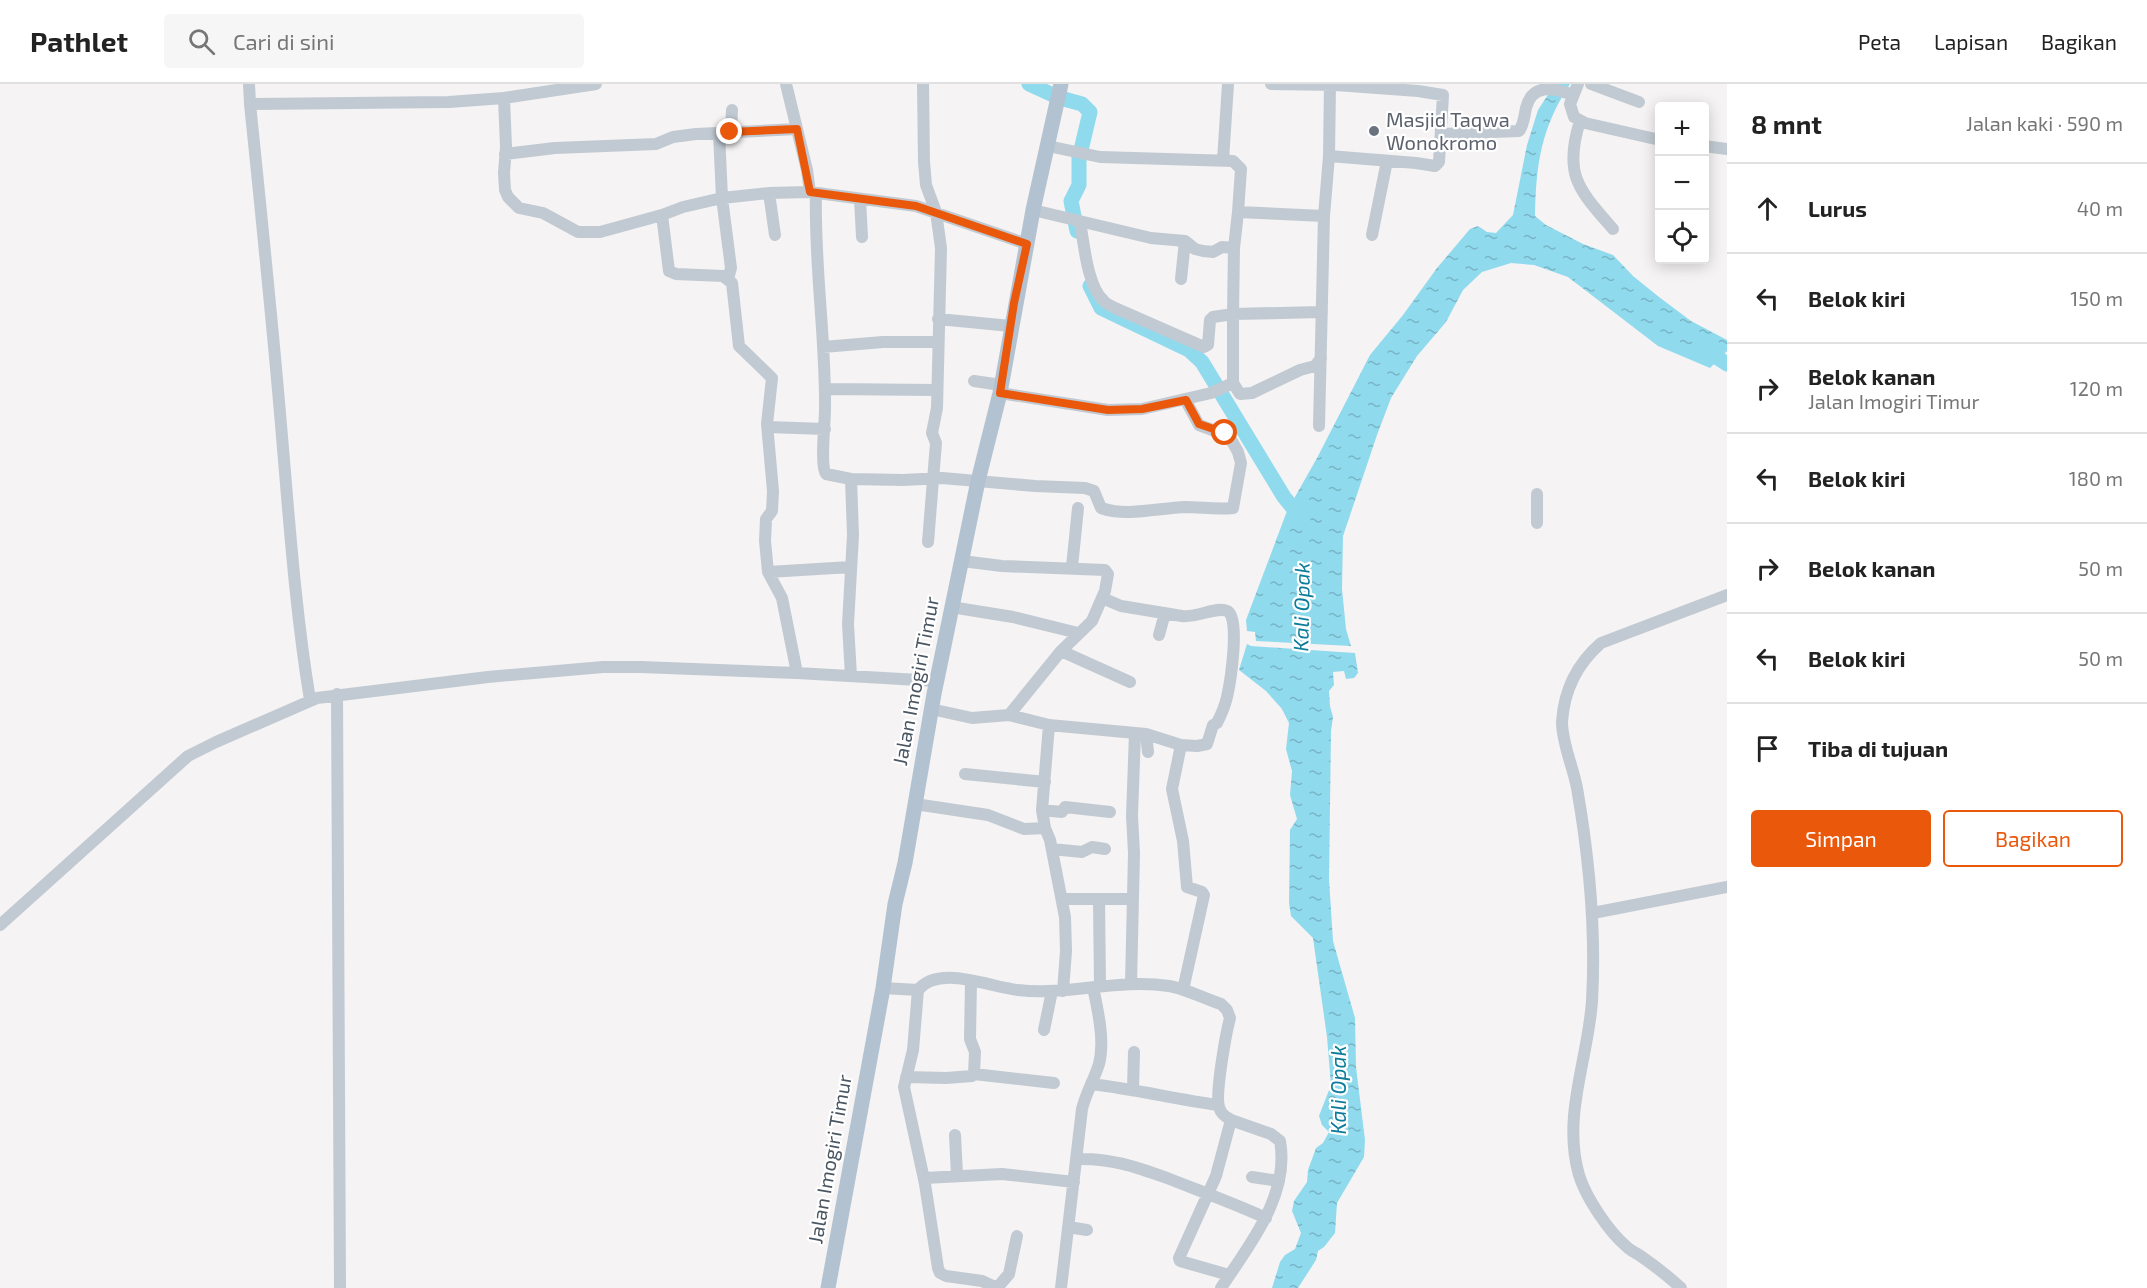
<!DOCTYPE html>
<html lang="id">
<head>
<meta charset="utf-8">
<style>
  body { margin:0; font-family:"Exo 2",sans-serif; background:#f6f6f6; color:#222 }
  .controls { position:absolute; right:18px; top:18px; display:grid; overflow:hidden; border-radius:6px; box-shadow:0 3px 15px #0003 }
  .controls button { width:54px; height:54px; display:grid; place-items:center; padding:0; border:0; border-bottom:2px solid #e0e0e0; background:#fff; color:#222; font:30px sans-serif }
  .stop { position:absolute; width:18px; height:18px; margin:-14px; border:4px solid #ea580c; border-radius:50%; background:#fff }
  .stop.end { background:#ea580c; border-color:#fff; box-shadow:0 2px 6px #0008 }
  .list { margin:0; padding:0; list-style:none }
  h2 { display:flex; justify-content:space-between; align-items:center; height:78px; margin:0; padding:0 24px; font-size:26px }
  h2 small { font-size:20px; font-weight:400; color:#767676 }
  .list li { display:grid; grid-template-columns:39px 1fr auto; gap:18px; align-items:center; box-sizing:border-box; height:90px; padding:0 24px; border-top:2px solid #e0e0e0 }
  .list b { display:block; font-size:22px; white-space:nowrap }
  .list p { margin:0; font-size:20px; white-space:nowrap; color:#767676 }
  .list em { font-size:20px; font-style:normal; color:#767676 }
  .actions { display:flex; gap:12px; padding:18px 24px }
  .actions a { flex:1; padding:14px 0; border:2px solid #ea580c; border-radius:6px; text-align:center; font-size:21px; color:#ea580c }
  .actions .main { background:#ea580c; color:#fff }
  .icon { flex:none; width:33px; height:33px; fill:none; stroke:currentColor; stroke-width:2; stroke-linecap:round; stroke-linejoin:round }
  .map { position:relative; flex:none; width:1727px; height:1204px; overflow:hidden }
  header { display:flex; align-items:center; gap:36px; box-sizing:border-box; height:84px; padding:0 30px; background:#fff; border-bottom:2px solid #e0e0e0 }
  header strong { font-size:28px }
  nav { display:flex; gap:33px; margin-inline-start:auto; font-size:21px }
  .search { width:420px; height:54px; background:#f6f6f6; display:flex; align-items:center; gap:15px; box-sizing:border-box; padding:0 21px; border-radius:6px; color:#767676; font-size:22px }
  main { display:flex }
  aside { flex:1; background:#fff }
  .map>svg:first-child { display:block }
  .water { fill:url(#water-ripples) }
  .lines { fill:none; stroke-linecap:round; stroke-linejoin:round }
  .river { stroke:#90daee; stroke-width:15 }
  .minor { stroke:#c1cad2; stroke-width:12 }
  .major { stroke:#b3c2d1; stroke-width:15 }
  .route { stroke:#ea580c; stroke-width:8 }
  .worship-dot { fill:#6b7280; stroke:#fff; stroke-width:2 }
  .labels { text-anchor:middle; stroke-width:4.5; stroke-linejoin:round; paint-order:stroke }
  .worship-label { font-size:20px; fill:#5b616d; stroke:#fff; text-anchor:start }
  .street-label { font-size:20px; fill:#4a5661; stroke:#fff }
  .water-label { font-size:21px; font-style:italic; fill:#0c7c9b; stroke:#fff }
</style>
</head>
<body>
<header>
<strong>Pathlet</strong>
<div class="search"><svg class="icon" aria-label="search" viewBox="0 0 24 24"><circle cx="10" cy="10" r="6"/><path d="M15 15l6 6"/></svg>Cari di sini</div>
<nav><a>Peta</a><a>Lapisan</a><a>Bagikan</a></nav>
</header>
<main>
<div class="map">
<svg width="1727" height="1204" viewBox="0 0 1727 1204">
  <defs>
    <pattern id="water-ripples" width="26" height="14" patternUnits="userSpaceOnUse" patternTransform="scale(1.5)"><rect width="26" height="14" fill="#90daee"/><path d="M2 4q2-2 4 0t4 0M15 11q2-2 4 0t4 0" fill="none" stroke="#78b4c4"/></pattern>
  </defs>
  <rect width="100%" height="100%" fill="#f5f3f3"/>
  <path class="water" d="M 1555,0 L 1570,0 C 1541,44 1536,80 1535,132 L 1546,141 L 1583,160 L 1613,171 L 1633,192 L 1659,213 L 1691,237 L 1727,256 L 1727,267 L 1710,284 L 1658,262 L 1568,193 L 1534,181 L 1511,179 L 1482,188 L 1463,206 L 1446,238 L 1417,272 L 1391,314 L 1377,351 L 1343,452 L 1342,505 L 1346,545 L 1351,562 L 1256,557 L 1255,548 L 1247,547 L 1246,536 L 1287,427 L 1317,374 L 1370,271 L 1403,231 L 1437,184 L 1470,145 L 1478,142 L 1487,148 L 1496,149 L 1513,131 L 1527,61 L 1538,26 Z
    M 1247,560 L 1251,562 L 1355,569 L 1358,589 L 1354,594 L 1346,595 L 1344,587 L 1333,588 L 1334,601 L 1329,607 L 1330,622 L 1333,633 L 1331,647 L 1329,795 L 1333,857 L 1355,934 L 1356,983 L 1365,1056 L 1364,1073 L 1337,1119 L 1335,1149 L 1324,1163 L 1318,1167 L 1316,1176 L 1298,1204 L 1272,1204 L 1280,1178 L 1285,1171 L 1295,1165 L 1301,1149 L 1292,1127 L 1294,1117 L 1307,1098 L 1308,1086 L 1316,1064 L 1323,1059 L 1329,1048 L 1322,1041 L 1319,1032 L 1331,1001 L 1327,953 L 1313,854 L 1291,832 L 1289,819 L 1290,746 L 1297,735 L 1290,711 L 1292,687 L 1286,665 L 1289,639 L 1282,625 L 1266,607 L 1239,586 Z"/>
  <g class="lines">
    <path class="river" d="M 1029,0 L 1053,11
      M 1064,15 L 1082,20 L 1090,28 L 1081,66
      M 1077,147 L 1071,117 L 1079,101 L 1079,72
      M 1090,202 L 1101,224 L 1189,266 L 1202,278 L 1284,413 L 1303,436
      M 1702,264 L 1727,280"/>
    <path class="minor" d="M 249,0 L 250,20 L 449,18 L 504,14 L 506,63 L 504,89 L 505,106 L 508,113 L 519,124 L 543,129 L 578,148 L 600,148 L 662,131 L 683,123 L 722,114 L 769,109 L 810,108 L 916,122 L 1027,160
      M 786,0 L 807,86 L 810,108
      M 923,0 L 924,78 L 926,101 L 936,128 L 941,164 L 937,324 L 932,349 L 936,359 L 928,458
      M 1271,0 L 1336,1 L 1418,7 L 1443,11 L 1439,78 L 1435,82 L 1416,79 L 1329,72
      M 1578,0 L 1570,20 L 1574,33 L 1585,39 L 1660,56
      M 1591,0 L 1639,18
      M 504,14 L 596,0
      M 250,20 C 261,127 272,234 281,341 C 289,433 295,525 310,616
      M 1580,37 C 1563,91 1579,106 1613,145
      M 731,48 L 732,26
      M 719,49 L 722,114 L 731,184 L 728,195
      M 1441,50 L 1519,47 C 1524,40 1524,33 1526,24 C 1532,0 1551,3 1573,11
      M 1048,62 L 1100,73 L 1233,77 L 1241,85 L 1238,128 L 1324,132
      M 1704,62 L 1727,65
      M 505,70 L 555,64 L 656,60 L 673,53 L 696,50 L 797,45
      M 1223,76 L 1228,0
      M 769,109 L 775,151
      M 816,109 C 814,182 826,254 825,326 C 825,339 820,382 826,390 L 851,395 L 903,396 L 942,394 L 1035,402 L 1085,404 L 1094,407 L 1101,424 C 1126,433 1159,424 1185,423 C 1201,423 1217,426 1233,424 L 1241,379 L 1238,368 L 1229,352 L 1199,341 L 1186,317
      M 860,115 L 862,153
      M 1033,126 L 1151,154 L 1185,157 L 1195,165 L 1203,167 L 1213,168 L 1222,163 L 1234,164
      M 662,131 L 669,187 L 676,190 L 723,192 L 732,199 L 739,262 L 772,294 L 767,340 L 773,407 L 772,427 L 766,435 L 765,457 L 768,488 L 782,514 L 797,589
      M 1080,138 C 1084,159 1087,201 1103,216 C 1106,220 1111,222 1115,224 L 1204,263 L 1208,261 L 1210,236 L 1213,233 L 1233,230 L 1234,164 L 1238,128
      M 1372,151 L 1387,77
      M 1181,195 L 1185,157
      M 938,235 L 1011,242
      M 823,263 L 883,258 L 937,258
      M 1321,274 L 1315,282 L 1300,286 L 1252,309 L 1240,310 L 1233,299 L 1233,230 L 1322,228
      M 974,297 L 1001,301
      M 826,305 L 936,306
      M 1000,309 L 1108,326 L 1142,325 L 1211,309 L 1233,299
      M 1319,342 L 1324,132 L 1329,72 L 1330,0
      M 768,343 L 825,345
      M 851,395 L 853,451 L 848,540 L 851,592
      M 1537,439 L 1537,410
      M 962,477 L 1002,482 L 1105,486 L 1108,490 L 1105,507 L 1092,537 L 1061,567 L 1009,631
      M 1072,483 L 1078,424
      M 768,488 L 851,483
      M 951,523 L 1013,533 L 1078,549
      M 1159,551 L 1165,529
      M 1061,567 L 1130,598
      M 337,610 L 340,1204
      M 931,625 L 972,634 L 1009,631 L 1049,641 L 1146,650 L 1181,661 L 1197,662 L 1207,660 L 1213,641 L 1217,639 C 1221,631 1225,622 1227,613 C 1230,600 1241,532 1227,527 C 1217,522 1197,534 1182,532 L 1121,522 L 1102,514
      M 1049,641 L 1042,726 L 1045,744 L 1050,756 L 1065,833 L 1066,867 L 1063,907
      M 1146,650 L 1148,668
      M 1181,661 L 1172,705 L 1183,757 L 1187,803 L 1202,808 L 1204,811 L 1183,906
      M 965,690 L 1045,698
      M 915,720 L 988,731 L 1024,745 L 1045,744
      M 1042,726 L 1062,728 L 1065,723 L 1110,728
      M 1052,765 L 1082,768 L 1092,763 L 1105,765
      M 1062,815 L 1132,815
      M 1099,816 L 1100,902
      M 1593,829 L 1727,803
      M 0,841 L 188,672 L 216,658 L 317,614 L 488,593 L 603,583 L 641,583 L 797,589 L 936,597
      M 1131,900 L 1134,769 L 1132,732 L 1135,649
      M 883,904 L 918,906 L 913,966 L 904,1003 L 925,1100 L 938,1184 L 940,1189 L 946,1192 L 982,1197 L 997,1204
      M 918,906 C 939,880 989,903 1018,906 C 1069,912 1118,894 1169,902 C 1183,904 1206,915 1221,920 L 1227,926 L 1230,934 C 1226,949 1215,1010 1219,1023 C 1221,1030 1225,1032 1231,1036 L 1216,1092 L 1179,1174 L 1180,1177 L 1229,1191
      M 1044,946 L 1052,907
      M 974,990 L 1054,999
      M 906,993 L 946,994 L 972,992 L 974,990 L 975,968 L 970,955 L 971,897
      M 1091,1000 C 1134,1005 1175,1015 1218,1021
      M 1133,1005 L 1134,968
      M 955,1051 L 957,1091
      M 1077,1075 C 1111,1074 1136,1083 1167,1094 C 1200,1107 1233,1119 1266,1134
      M 1252,1093 L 1279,1097
      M 924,1094 L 1002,1090 L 1074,1098
      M 1068,1143 L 1087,1146
      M 997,1204 L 1009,1190 L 1017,1152
      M 1061,1204 L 1082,1025 C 1086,1009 1094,996 1099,980 C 1105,957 1098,927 1093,903
      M 1221,1204 C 1249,1161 1290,1112 1280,1057 L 1271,1050 L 1231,1036
      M 1681,1204 C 1669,1193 1655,1182 1642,1173 C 1637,1169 1631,1167 1627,1163 C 1609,1148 1586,1114 1579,1091 C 1562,1032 1588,976 1592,917 C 1596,847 1589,773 1577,704 C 1573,683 1562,659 1562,638 C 1564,606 1578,579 1601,559 L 1727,511"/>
    <path class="major" d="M 828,1204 L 883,904 L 895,820 L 905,779 L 934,610 L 978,397 L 1000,309 L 1033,126 L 1061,0"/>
  </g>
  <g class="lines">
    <path class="route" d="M 730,48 L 797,45 L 810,108 L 916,122 L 1027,160 L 1014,219 L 1000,309 L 1108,326 L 1142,325 L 1186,316 L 1199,340 L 1225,349"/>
  </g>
  <circle class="worship-dot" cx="1374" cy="47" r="6"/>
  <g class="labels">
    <g class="worship-label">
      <text x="1386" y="43">Masjid Taqwa<tspan x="1386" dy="23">Wonokromo</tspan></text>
    </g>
    <g class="street-label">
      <text transform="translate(916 597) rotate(-79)" y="7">Jalan Imogiri Timur</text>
      <text transform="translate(830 1075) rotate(-80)" y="7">Jalan Imogiri Timur</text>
    </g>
    <g class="water-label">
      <text transform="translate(1302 523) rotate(-89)" y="7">Kali Opak</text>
      <text transform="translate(1339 1006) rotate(-90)" y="7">Kali Opak</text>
    </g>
  </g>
</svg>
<div class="controls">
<button>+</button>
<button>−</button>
<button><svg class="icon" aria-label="locate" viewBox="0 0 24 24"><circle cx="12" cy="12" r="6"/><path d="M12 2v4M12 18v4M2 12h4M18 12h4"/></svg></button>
</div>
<div class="stop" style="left:1225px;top:349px"></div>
<div class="stop end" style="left:730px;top:48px"></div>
</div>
<aside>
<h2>8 mnt<small>Jalan kaki · 590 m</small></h2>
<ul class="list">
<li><svg class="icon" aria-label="ahead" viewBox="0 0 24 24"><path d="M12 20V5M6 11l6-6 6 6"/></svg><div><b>Lurus</b></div><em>40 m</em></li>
<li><svg class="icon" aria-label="left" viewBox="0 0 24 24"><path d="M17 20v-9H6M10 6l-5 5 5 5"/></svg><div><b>Belok kiri</b></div><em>150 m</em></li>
<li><svg class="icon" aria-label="right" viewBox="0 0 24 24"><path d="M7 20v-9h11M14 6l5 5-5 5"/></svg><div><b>Belok kanan</b><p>Jalan Imogiri Timur</p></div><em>120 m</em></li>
<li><svg class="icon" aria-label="left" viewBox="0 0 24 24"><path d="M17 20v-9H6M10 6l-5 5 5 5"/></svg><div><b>Belok kiri</b></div><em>180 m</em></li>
<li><svg class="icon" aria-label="right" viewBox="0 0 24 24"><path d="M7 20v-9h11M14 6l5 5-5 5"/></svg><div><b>Belok kanan</b></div><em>50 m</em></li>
<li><svg class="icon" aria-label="left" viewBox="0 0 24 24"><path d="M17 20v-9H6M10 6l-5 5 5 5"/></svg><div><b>Belok kiri</b></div><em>50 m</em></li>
<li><svg class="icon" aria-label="arrive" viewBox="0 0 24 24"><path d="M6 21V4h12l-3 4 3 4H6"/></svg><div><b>Tiba di tujuan</b></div></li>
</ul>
<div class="actions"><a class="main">Simpan</a><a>Bagikan</a></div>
</aside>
</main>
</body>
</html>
